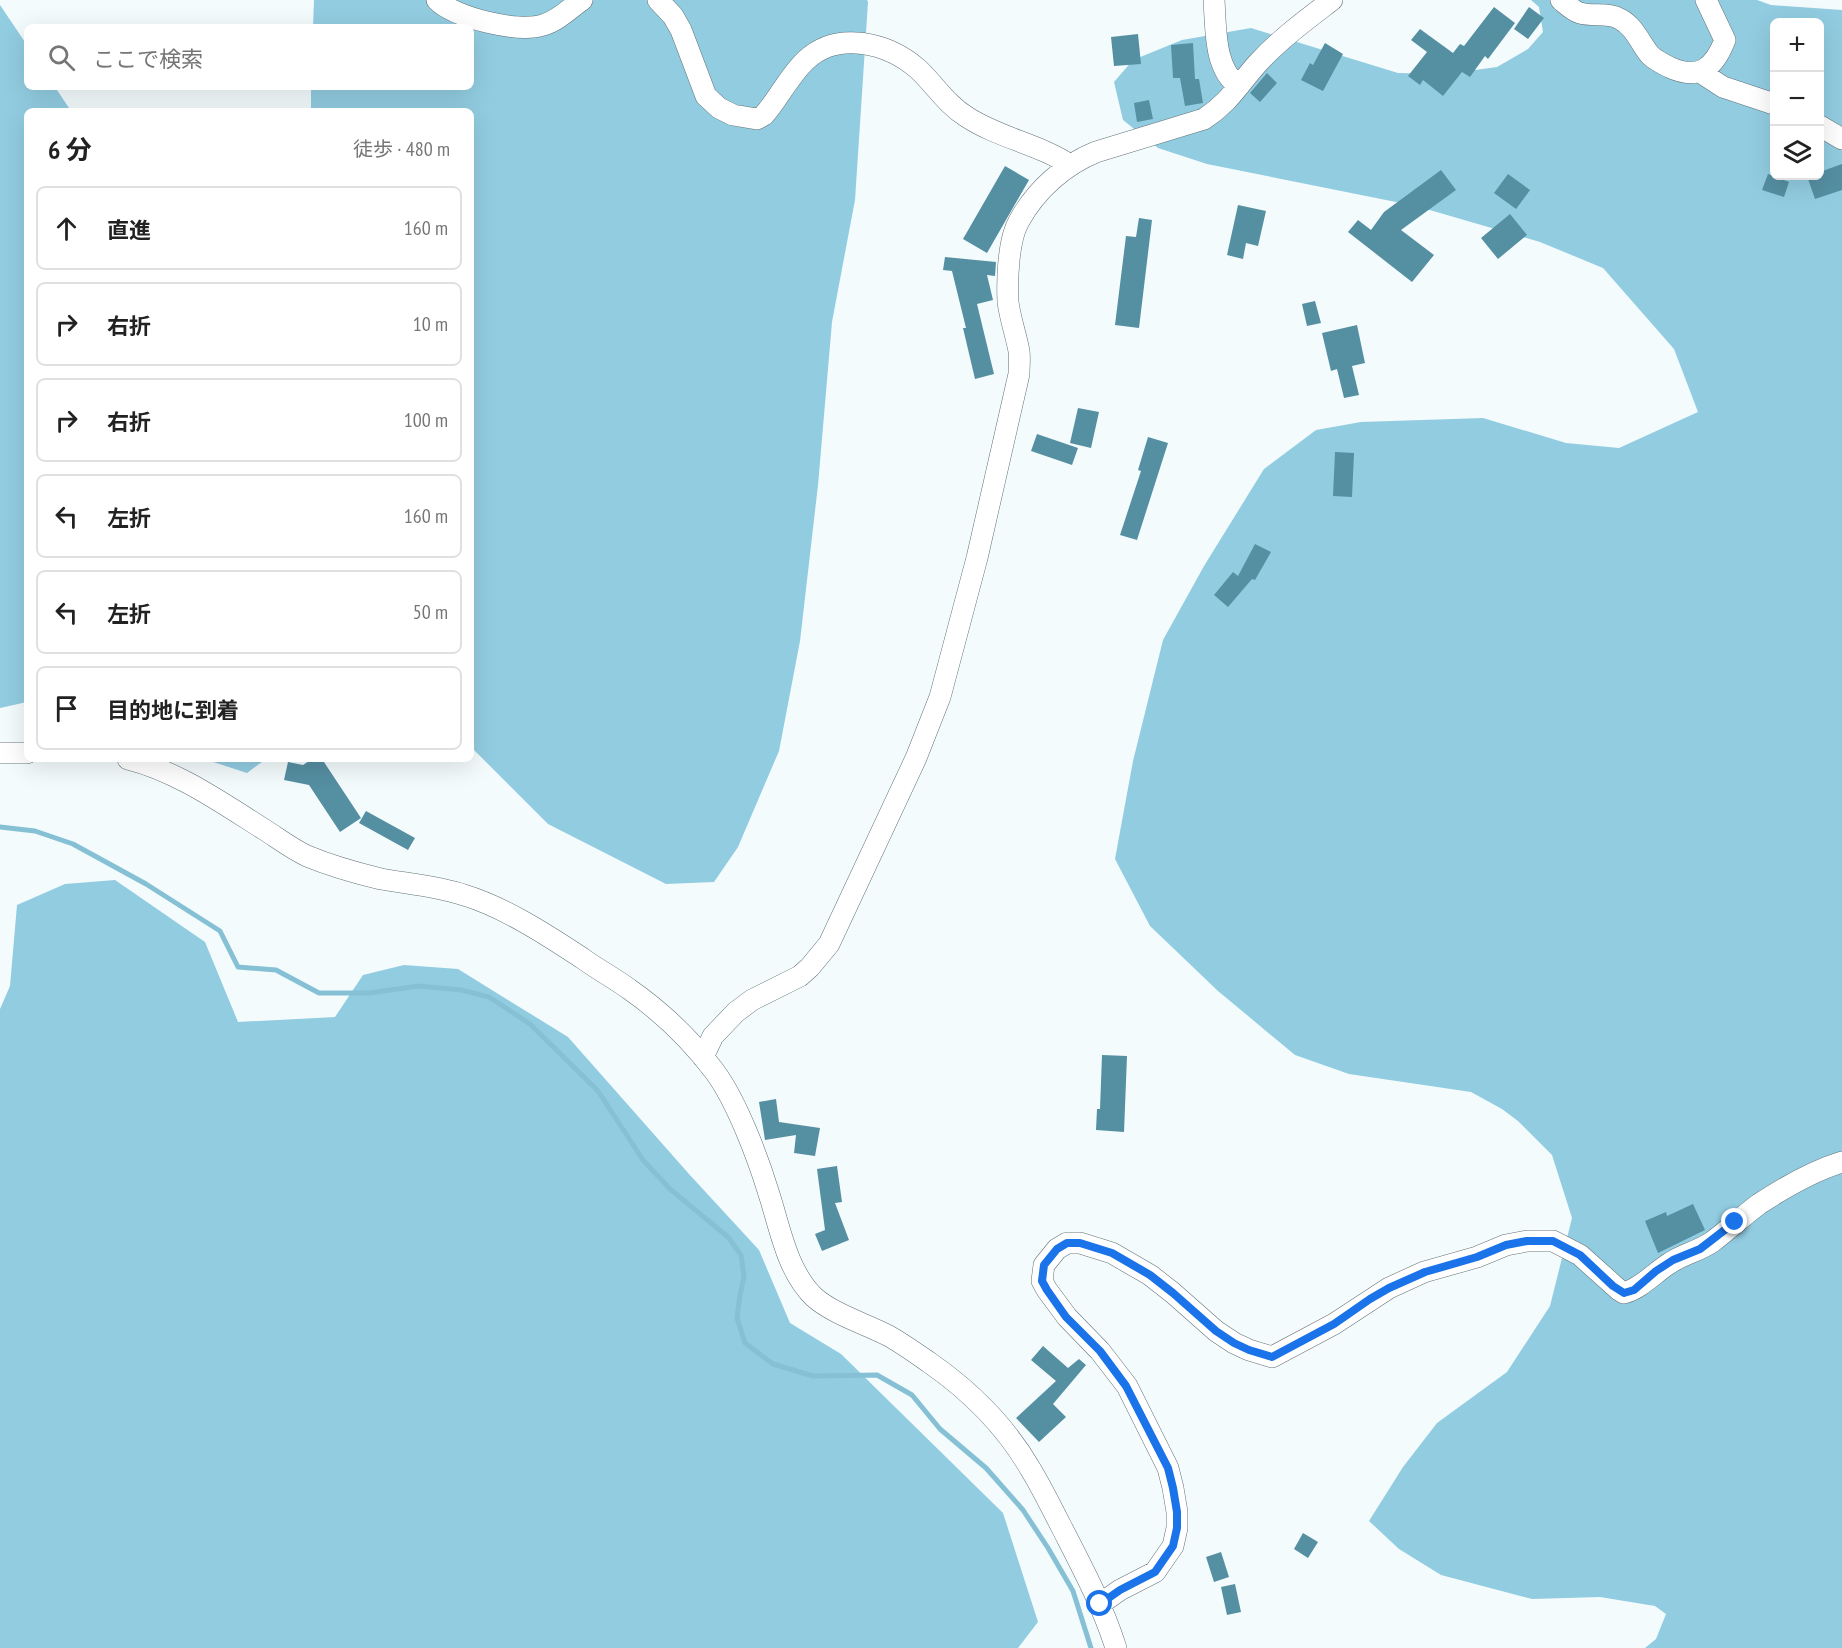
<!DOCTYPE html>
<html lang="ja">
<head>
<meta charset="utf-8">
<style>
  body { margin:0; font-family:"PT Sans Narrow","Noto Sans JP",sans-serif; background:#f2f2f2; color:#222 }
  .controls { position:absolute; right:18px; top:18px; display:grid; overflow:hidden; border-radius:9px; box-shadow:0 6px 24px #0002 }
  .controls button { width:54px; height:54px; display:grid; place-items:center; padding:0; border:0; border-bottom:2px solid #e0e0e0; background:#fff; color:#222; font:30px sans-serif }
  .stop { position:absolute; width:18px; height:18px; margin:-14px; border:4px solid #1a73e8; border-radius:50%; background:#fff }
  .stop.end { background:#1a73e8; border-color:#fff; box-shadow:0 2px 6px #0008 }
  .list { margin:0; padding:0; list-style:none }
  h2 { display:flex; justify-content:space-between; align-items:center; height:78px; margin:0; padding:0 24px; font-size:26px }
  h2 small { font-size:20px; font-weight:400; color:#767676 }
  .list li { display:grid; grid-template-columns:39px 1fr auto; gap:18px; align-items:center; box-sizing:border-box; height:84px; margin:0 12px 12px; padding:0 12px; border:2px solid #e0e0e0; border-radius:9px }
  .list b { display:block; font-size:22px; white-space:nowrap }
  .list em { font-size:20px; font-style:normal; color:#767676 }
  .icon { flex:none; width:33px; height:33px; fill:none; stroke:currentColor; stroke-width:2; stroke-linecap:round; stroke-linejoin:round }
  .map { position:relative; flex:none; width:1842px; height:1648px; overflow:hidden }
  .search { position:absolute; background:#fff; box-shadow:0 6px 24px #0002; left:24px; top:24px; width:450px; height:66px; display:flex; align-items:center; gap:15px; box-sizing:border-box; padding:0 21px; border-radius:9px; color:#767676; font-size:22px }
  .panel { position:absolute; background:#fff; box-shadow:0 6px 24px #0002; left:24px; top:108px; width:450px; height:654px; border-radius:9px }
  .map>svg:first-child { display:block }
  .forest { fill:#92cce1; fill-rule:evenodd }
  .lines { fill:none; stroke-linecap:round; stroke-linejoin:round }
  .stream { stroke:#86c0d5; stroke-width:5 }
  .building { fill:#558fa2 }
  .minor-casing { stroke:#627278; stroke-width:22 }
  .minor { stroke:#fff; stroke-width:21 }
  .route { stroke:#1a73e8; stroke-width:8 }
</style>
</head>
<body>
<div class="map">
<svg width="1842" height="1648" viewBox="0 0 1842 1648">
  <rect width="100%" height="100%" fill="#f3fbfd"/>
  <path class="forest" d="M 314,0 L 867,0 L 868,2 L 855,200 L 832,322 L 818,485 L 800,641 L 779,751 L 738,847 L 714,882 L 666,884 L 548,824 L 471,747 L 471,111 L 311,111 L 311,87 L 471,87 L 471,27 L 313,27 Z
    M 1531,0 L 1757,0 L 1771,5 L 1842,10 L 1842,1648 L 1645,1648 L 1656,1639 L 1666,1614 L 1655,1606 L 1600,1597 L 1532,1599 L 1441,1575 L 1399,1549 L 1369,1521 L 1403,1467 L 1437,1423 L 1507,1372 L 1550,1306 L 1572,1218 L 1552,1155 L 1518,1121 L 1502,1109 L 1471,1092 L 1349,1074 L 1295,1055 L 1218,991 L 1150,926 L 1115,859 L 1133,761 L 1163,640 L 1204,566 L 1264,469 L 1316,430 L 1361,422 L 1483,418 L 1566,443 L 1619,448 L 1698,412 L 1674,349 L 1603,268 L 1540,242 L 1416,206 L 1207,164 L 1158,148 L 1123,120 L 1114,82 L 1133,60 L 1182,40 L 1251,28 L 1398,73 L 1446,74 L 1497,67 L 1528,49 L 1543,32 L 1539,7 ZM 1774,22 L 1820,22 L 1820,176 L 1774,176 Z
    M 0,5 L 27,45 L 27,87 L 55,87 L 71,111 L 27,111 L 27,702 L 0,708 Z
    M 204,759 L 266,759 L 247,773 Z
    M 115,880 L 205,942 L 238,1022 L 335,1017 L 363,975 L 404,965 L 458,969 L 568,1037 L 689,1174 L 759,1250 L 790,1323 L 841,1354 L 1003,1513 L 1038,1622 L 1018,1648 L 0,1648 L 0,1009 L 10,986 L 17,905 L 65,884 Z"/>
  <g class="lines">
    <path class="stream" d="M 0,827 L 35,831 L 73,844 L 146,884 L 220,931 L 238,967 L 276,970 L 319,993 L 369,993 L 419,986 L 461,990 L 489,997 L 530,1024 L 598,1091 L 643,1160 L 670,1189 L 728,1237 L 741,1255 L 744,1277 L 740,1295 L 737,1318 L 745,1343 L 773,1364 L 813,1376 L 877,1375 L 912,1395 L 940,1429 L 986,1468 L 1023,1510 L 1048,1548 L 1073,1591 L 1091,1648"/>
  </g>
  <path class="building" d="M 1494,7 L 1515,23 L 1488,59 L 1485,56 L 1470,77 L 1462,72 L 1443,96 L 1423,80 L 1420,85 L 1408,76 L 1427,52 L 1411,40 L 1420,29 L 1453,53 L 1460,44 L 1464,46 Z
    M 1529,7 L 1544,18 L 1528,39 L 1514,29 Z
    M 1138,34 L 1141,64 L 1114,66 L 1111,37 Z
    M 1193,43 L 1195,79 L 1199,79 L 1203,103 L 1185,106 L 1180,78 L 1173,78 L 1171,45 Z
    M 1325,43 L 1343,54 L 1323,91 L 1301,80 L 1310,63 L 1313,65 Z
    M 1267,73 L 1277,83 L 1260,102 L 1250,93 Z
    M 1149,100 L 1153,119 L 1137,122 L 1134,103 Z
    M 1842,164 L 1842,190 L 1815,199 L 1807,176 L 1820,176 L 1820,172 Z
    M 1005,166 L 1029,180 L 987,253 L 963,239 Z
    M 1441,170 L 1456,190 L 1401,230 L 1434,255 L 1412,282 L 1348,232 L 1358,220 L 1371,230 L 1384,212 Z
    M 1508,174 L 1530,190 L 1516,209 L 1494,193 Z
    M 1768,174 L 1789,182 L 1784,197 L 1762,190 Z
    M 1238,205 L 1266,211 L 1258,246 L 1246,243 L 1243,259 L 1227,255 Z
    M 1510,214 L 1527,235 L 1498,259 L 1481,238 Z
    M 1139,218 L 1152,220 L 1139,328 L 1115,325 L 1126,236 L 1136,237 Z
    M 945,257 L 996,262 L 995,276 L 987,275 L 993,300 L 977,304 L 994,374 L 975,379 L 963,328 L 966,328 L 952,271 L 943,270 Z
    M 1315,301 L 1321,323 L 1307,326 L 1302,304 Z
    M 1357,325 L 1365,363 L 1352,366 L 1359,395 L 1344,398 L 1337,369 L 1331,371 L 1322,333 Z
    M 1078,408 L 1099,412 L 1091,448 L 1070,443 Z
    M 1037,434 L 1078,448 L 1072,465 L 1031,451 Z
    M 1148,437 L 1168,443 L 1137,540 L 1120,535 L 1141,471 L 1138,470 Z
    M 1335,452 L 1354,453 L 1352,497 L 1333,496 Z
    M 1255,544 L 1271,552 L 1255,580 L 1252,579 L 1228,607 L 1214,595 L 1233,572 L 1238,576 Z
    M 312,759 L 322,759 L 361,818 L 340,832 L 309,785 L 284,780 L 288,762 L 303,765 Z
    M 366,811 L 415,838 L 408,850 L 359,823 Z
    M 1102,1055 L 1127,1056 L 1124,1132 L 1096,1130 L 1097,1109 L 1100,1109 Z
    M 776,1099 L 779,1122 L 820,1128 L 815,1156 L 794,1153 L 796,1135 L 765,1140 L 759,1102 Z
    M 837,1166 L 842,1202 L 835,1203 L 849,1240 L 822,1251 L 815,1234 L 825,1230 L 817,1169 Z
    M 1693,1204 L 1705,1230 L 1658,1253 L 1645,1221 L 1666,1212 L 1667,1216 Z
    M 1043,1346 L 1068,1368 L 1079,1359 L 1086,1365 L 1053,1404 L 1066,1417 L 1039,1442 L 1016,1418 L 1056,1381 L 1031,1360 Z
    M 1303,1533 L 1318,1542 L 1308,1558 L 1294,1549 Z
    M 1221,1552 L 1229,1577 L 1214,1582 L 1206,1557 Z
    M 1235,1584 L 1241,1612 L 1227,1615 L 1221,1587 Z"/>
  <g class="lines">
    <g class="minor-casing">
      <path id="minor" d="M 437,0 C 455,18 519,33 543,25 C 558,21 570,8 582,0
        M 658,0 L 673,16 L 681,30 L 706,96 L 719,108 L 733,115 L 757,119 L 764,115 C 779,98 789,76 806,60 C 838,30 888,43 918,69 C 935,85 947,105 967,117 C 999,138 1039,144 1070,165
        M 1214,0 C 1216,28 1214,70 1239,86
        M 1561,0 C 1566,4 1573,11 1580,13 C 1593,17 1608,12 1620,19 C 1635,27 1640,43 1650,55 C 1655,60 1663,64 1669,67 C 1699,81 1714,68 1725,40 L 1706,0
        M 1700,72 L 1723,87 L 1774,104
        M 1820,126 L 1842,139
        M 0,753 L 27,753
        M 128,759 C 177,771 222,803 265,830 C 279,839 292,849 307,856 C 331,866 356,873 381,879 C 409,884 437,886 464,895 C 504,907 547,935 582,958 C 597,969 614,978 629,989 C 662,1012 691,1040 715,1072 C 737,1102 758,1158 769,1194 C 780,1228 787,1271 814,1297 C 833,1314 866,1324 889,1336 C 903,1344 917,1354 930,1363 C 970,1391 1007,1428 1031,1470 C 1042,1488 1051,1507 1061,1526 C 1082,1567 1102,1604 1116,1648
        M 703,1057 L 713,1036 L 736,1012 L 752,1000 L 800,976 L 810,967 L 829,944 L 916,758 L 940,697 L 977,558 L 1019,374 C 1019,366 1020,358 1019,351 C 1016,335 1010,318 1008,302 C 1007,280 1008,240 1019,221 C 1036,190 1064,165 1096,152 L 1204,119 C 1230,102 1238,85 1258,63 C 1280,39 1306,20 1332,0
        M 1100,1604 L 1120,1590 L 1155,1572 L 1173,1546 L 1177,1528 L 1177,1512 L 1173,1488 L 1168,1468 L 1127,1386 L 1100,1351 L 1067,1317 L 1047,1290 L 1042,1281 L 1044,1265 L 1057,1249 L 1067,1243 L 1080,1243 L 1112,1253 L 1150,1275 L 1173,1293 L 1216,1331 L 1234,1343 L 1249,1350 L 1272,1357 L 1334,1324 L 1389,1288 L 1424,1272 L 1477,1257 L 1506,1245 L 1527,1241 L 1553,1241 L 1580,1255 L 1619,1290 L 1624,1293 C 1642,1288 1655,1272 1670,1263 C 1683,1254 1699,1251 1712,1242 C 1728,1230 1743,1216 1759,1204 C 1785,1187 1812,1171 1842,1162"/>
    </g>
    <use href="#minor" class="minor"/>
  </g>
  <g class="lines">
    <path class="route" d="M 1100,1604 L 1120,1590 L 1155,1572 L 1173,1546 L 1177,1528 L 1177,1512 L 1173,1488 L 1168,1468 L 1126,1386 L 1100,1351 L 1066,1317 L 1047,1290 L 1042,1281 L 1044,1265 L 1057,1249 L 1067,1243 L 1080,1243 L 1112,1253 L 1150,1275 L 1173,1293 L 1216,1331 L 1234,1343 L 1249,1350 L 1272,1357 L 1334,1324 L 1370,1299 L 1389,1288 L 1425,1272 L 1477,1257 L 1506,1245 L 1527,1241 L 1553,1241 L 1580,1255 L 1613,1286 L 1624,1293 L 1634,1290 L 1656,1271 L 1673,1260 L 1700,1249 L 1735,1222"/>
  </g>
</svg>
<div class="controls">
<button>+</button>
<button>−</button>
<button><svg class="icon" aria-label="layers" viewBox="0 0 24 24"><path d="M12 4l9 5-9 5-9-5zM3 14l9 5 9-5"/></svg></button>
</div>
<div class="stop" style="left:1100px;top:1604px"></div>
<div class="stop end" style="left:1735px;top:1222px"></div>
<div class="search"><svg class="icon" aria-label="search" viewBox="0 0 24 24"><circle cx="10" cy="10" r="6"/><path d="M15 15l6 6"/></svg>ここで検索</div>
<section class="panel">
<h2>6 分<small>徒歩 · 480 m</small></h2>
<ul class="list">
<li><svg class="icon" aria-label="ahead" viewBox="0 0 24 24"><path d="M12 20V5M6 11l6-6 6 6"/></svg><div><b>直進</b></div><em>160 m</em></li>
<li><svg class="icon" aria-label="right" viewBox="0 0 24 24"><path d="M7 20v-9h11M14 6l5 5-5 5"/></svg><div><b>右折</b></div><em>10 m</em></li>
<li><svg class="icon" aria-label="right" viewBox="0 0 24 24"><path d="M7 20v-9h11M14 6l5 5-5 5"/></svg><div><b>右折</b></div><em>100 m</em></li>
<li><svg class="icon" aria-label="left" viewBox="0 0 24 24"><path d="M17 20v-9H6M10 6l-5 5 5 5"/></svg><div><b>左折</b></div><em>160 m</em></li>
<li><svg class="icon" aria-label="left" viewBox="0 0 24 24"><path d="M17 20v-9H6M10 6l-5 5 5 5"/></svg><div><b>左折</b></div><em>50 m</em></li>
<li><svg class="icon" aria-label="arrive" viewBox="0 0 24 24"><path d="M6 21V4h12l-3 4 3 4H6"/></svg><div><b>目的地に到着</b></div></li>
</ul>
</section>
</div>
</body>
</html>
